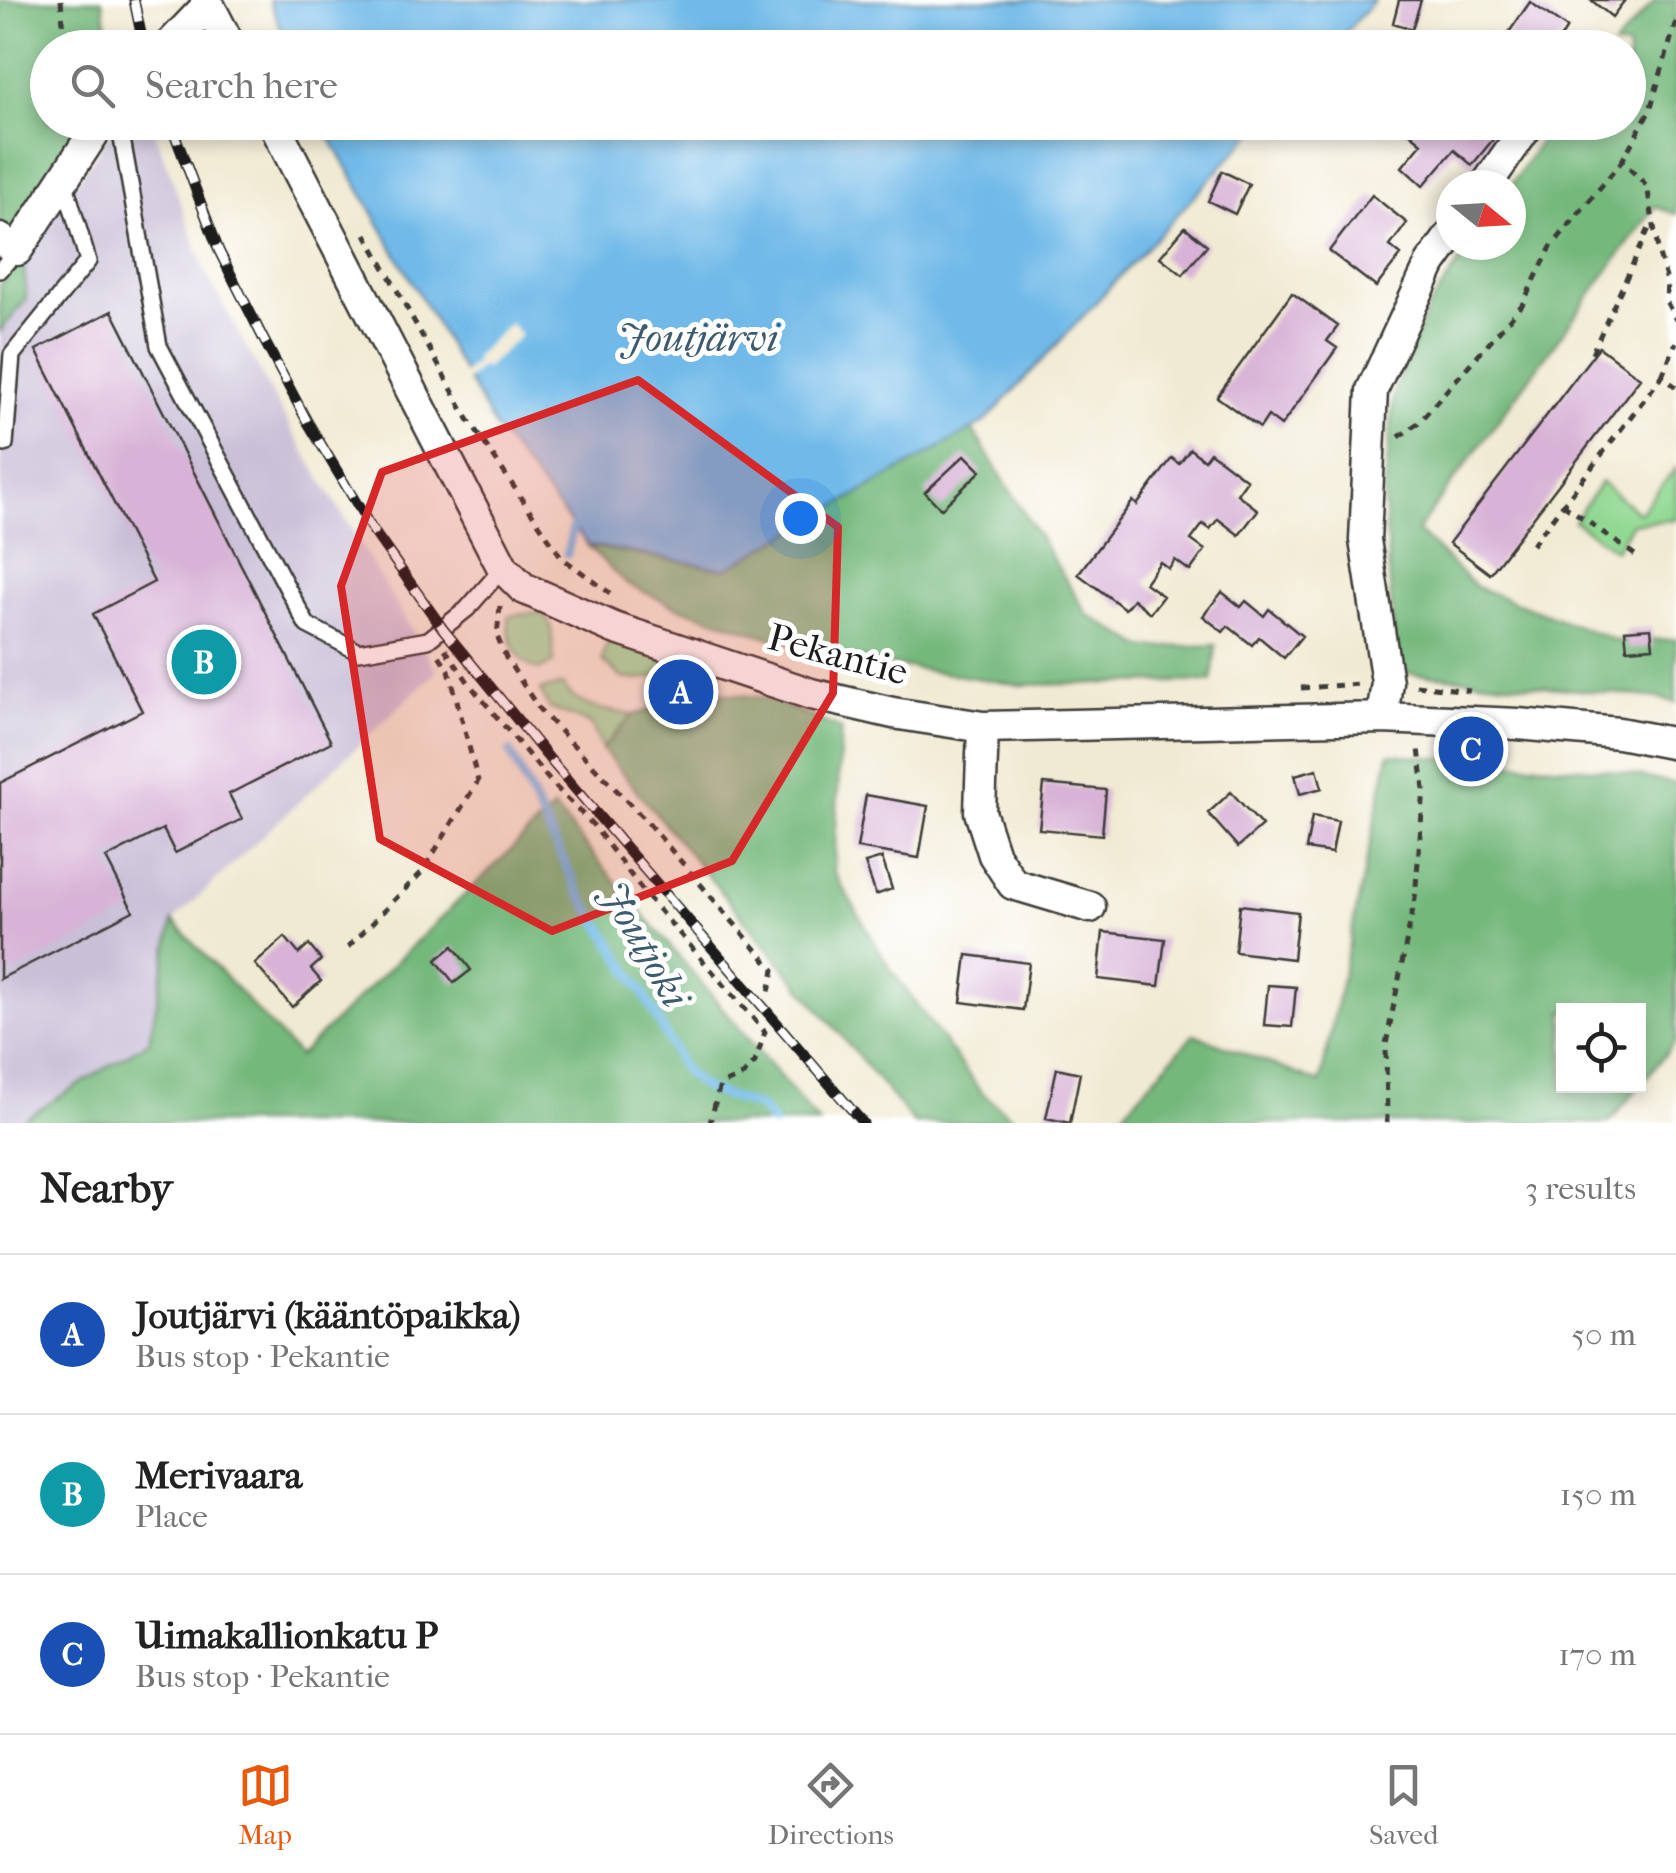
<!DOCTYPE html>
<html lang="en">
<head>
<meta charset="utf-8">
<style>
  body { margin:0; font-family:"IM FELL French Canon",serif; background:#f6f6f6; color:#222 }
  .controls { position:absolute; right:30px; bottom:30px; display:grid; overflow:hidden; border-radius:0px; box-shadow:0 5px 15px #0003 }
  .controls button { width:90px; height:90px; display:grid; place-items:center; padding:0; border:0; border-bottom:2px solid #e0e0e0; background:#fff; color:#222; font:50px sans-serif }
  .compass { position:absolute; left:1436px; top:170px; width:90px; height:90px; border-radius:50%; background:#fff; box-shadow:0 5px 15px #0003; rotate:108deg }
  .you { position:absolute; left:800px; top:518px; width:35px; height:35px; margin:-25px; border:8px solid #fff; border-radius:50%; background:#1a73e8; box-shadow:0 0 0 15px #1a73e833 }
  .badge { display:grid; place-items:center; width:65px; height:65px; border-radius:50%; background:#ea580c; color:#fff; font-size:32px; font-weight:700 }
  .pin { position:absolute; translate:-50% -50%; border:5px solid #fff; box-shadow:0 2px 10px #0006 }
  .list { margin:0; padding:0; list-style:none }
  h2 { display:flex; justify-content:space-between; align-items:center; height:130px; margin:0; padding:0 40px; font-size:42px }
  h2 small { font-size:32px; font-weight:400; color:#767676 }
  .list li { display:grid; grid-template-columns:65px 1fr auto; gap:30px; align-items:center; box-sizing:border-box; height:160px; padding:0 40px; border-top:2px solid #e0e0e0 }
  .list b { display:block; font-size:38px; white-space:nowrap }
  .list p { margin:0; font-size:32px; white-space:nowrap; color:#767676 }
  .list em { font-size:32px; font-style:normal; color:#767676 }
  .icon { flex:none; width:55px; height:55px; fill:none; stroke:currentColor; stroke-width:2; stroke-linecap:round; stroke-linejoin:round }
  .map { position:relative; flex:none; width:1676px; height:1123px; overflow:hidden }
  .search { position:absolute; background:#fff; box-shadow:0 5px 15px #0003; left:30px; right:30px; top:30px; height:110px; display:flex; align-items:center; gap:25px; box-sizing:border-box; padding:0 35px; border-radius:55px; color:#767676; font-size:38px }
  .sheet { height:610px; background:#fff }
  nav { display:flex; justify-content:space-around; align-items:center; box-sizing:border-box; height:140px; border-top:2px solid #e0e0e0; background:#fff; font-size:28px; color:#767676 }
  nav a { display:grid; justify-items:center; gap:5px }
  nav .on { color:#ea580c }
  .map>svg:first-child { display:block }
  .industrial { fill:#c9bfd7 }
  .green { fill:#91d892; stroke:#567a57; stroke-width:2.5 }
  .forest { fill:#74b87c; stroke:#486a4c; stroke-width:2.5; fill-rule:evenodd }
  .water { fill:#6fb9e8; stroke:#466a82; stroke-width:2.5 }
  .pier { fill:#f1ead3 }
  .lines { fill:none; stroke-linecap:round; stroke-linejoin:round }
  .stream { stroke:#6fb9e8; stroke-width:9 }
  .building { fill:#d8b3d7 }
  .lane-casing { stroke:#3c3b37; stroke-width:20 }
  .street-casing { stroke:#3c3b37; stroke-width:35 }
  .path { stroke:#3c3b37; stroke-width:5; stroke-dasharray:8 8; stroke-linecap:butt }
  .lane { stroke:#fff; stroke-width:15 }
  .street { stroke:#fff; stroke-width:30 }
  .rail-casing { stroke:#1c1c1c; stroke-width:11 }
  .rail { stroke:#fff; stroke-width:8; stroke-dasharray:22; stroke-linecap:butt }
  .marked { fill:#d62828; fill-opacity:0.2; stroke:#d62828; stroke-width:8; stroke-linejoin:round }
  .labels { text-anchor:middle; stroke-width:10; stroke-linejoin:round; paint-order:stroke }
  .street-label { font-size:38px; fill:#1c1c1c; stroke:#fff }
  .water-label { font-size:40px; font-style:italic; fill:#3d5b6e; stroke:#fff }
</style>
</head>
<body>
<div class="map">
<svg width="1676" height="1123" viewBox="0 0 1676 1123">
  <rect width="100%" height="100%" fill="#fff"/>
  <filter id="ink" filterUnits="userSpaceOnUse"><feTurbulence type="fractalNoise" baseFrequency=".01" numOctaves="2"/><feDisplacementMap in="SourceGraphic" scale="20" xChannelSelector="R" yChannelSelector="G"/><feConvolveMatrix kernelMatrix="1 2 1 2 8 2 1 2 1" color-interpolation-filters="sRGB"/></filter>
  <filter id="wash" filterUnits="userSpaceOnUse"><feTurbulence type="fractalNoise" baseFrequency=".0048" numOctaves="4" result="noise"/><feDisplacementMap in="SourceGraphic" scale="40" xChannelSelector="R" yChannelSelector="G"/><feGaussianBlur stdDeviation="2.25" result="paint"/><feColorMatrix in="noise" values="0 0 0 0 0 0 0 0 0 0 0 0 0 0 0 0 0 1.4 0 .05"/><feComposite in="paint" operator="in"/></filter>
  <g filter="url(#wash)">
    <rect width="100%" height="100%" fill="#f1ead3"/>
    <path class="industrial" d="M 118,123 L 152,123 L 206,273 L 293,433 L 437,671 L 173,921 L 149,1041 L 18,1123 L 0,1123 L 0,332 L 26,299 L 24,256 Z"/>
    <path class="green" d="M 1676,468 L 1676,520 L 1632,523 L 1615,550 L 1574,521 L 1601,482 L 1639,513 Z
      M 534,613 L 545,615 L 551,627 L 554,663 L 538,670 C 516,662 507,638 509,616 Z
      M 613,641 L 689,669 L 638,680 L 622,678 L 602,660 L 607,643 Z
      M 563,685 C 576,709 609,710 633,715 L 602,749 L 591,724 L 549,708 L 541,690 Z"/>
    <path class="forest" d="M 0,0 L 102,0 L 111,47 L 48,48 L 48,122 L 79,123 L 0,251 Z
      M 1655,0 L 1676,0 L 1676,214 L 1655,207 L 1417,531 L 1476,587 L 1617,641 L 1676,639 L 1676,703 L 1660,698 L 1396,672 L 1384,499 L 1394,390 L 1429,307 L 1471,245 L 1511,245 L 1511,185 L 1552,123 L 1628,122 L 1628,48 L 1614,47 Z
      M 24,256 L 26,299 L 0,332 L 0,285 Z
      M 972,429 L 1087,614 L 1145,648 L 1216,645 L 1212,681 L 1019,685 L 887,664 L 774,639 L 672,605 L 625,583 L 588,546 L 726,569 Z
      M 714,692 L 768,698 L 841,729 L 834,872 L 889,967 L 981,1092 L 1019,1123 L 914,1123 L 602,749 L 633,715 Z
      M 1389,754 L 1609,770 L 1676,784 L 1676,1041 L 1609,1123 L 1114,1123 L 1194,1034 L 1320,1083 ZM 1564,1011 L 1638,1011 L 1638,1086 L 1564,1086 Z
      M 554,808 L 819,1123 L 18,1123 L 149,1041 L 173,921 L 299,1056 Z"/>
    <path class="water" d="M 269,0 L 1375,0 L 1331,48 L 289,48 Z
      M 322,123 L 1262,123 L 985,422 L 726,569 L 588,545 L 495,428 Z"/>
    <path class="pier" d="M 510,323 L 521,335 L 485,369 L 482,366 L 465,382 L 460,377 L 476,361 L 474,357 Z"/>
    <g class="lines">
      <path class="stream" d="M 567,554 L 573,527
        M 510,752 L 579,892 L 644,994 L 685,1072 L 706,1089 L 761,1108 L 773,1123"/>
    </g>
    <g id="blocks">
      <path class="building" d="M 1399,0 L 1421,0 L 1412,29 L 1393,23 Z
        M 1591,0 L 1625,0 L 1612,17 Z
        M 1530,2 L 1567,28 L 1554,48 L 1498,48 Z
        M 1405,122 L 1490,122 L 1500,131 L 1472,165 L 1454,150 L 1423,186 L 1402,167 L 1422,143 L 1402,126 Z
        M 1222,171 L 1249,184 L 1235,214 L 1208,201 Z
        M 1372,195 L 1407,223 L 1390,246 L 1401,255 L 1376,287 L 1329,251 Z
        M 1185,227 L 1207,245 L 1183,275 L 1160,257 Z
        M 1292,293 L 1338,326 L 1327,341 L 1337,348 L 1281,426 L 1268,416 L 1260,428 L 1217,397 Z
        M 112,311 L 331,742 L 229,794 L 242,819 L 175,853 L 163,829 L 106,858 L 133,911 L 0,979 L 0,783 L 142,711 L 93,614 L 154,582 L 36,350 Z
        M 1599,347 L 1640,378 L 1490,574 L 1449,543 Z
        M 1190,449 L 1204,460 L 1210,452 L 1247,480 L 1237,494 L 1258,510 L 1239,535 L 1218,519 L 1210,529 L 1203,524 L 1191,540 L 1205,550 L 1190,571 L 1175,560 L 1169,569 L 1160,562 L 1145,583 L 1163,596 L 1150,613 L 1133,599 L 1125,609 L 1078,574 L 1133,501 L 1137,505 L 1172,458 L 1179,464 Z
        M 965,455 L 981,471 L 941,509 L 925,492 Z
        M 1222,592 L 1241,607 L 1246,601 L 1264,616 L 1269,609 L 1302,636 L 1284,658 L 1259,637 L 1252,645 L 1228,626 L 1223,632 L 1203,616 Z
        M 1651,628 L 1653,647 L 1627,649 L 1625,630 Z
        M 1317,769 L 1322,788 L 1300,794 L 1295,775 Z
        M 1044,784 L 1106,790 L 1102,835 L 1039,829 Z
        M 1231,792 L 1262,826 L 1238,847 L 1208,813 Z
        M 866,795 L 928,806 L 919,858 L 857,848 Z
        M 1312,816 L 1338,821 L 1332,853 L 1306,849 Z
        M 882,858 L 892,889 L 876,895 L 865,863 Z
        M 1240,905 L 1298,912 L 1293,959 L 1235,952 Z
        M 1103,932 L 1165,939 L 1159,986 L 1098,979 Z
        M 285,937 L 299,954 L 309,945 L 321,960 L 311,969 L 321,981 L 292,1007 L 255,964 Z
        M 453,946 L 471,970 L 454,983 L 436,960 Z
        M 967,955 L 1029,963 L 1023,1010 L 961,1002 Z
        M 1268,985 L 1296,987 L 1292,1027 L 1264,1025 Z
        M 1057,1068 L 1080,1073 L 1070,1123 L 1046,1118 Z"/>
    </g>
  </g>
  <g filter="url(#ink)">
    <use href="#blocks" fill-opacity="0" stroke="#3c3b37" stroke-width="2.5"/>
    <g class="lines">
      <g class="lane-casing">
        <path id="lane" d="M 119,122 L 159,346 L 307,625 L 359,652 L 428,640 L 467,609 L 503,568
          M 0,270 L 17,250
          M 5,444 L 12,355 L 88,261 L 64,181"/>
      </g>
      <g class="street-casing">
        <path id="street" d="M 206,0 L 231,48
          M 167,48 L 207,6
          M 273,122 L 503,568 L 523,588 L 614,628 L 811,694 L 893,713 L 983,727 L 1382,718 L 1518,724 L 1619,733 L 1676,744
          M 1486,185 L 1530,122
          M 0,239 L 17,250 L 101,122
          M 1382,718 L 1387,682 L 1365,540 L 1372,390 L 1431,263 L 1451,235
          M 983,727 L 980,812 L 994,855 L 1013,884 L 1090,907"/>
      </g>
      <path class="path" d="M 61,0 L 65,48
        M 1676,22 L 1650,110 L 1622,161 L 1647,186 L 1659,255 L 1667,281 L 1666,301 L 1676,320
        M 366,234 L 468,419 L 562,558 L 610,593
        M 1592,353 L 1651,224
        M 1662,376 L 1676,342
        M 1399,437 L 1418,423 L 1522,305 L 1551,247 L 1622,161
        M 1563,504 L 1635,555
        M 1532,545 L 1662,376 L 1676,387
        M 500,606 L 497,636 L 506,658 L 539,709 L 648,823 L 774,970 L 768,996
        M 445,649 L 471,686 L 550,781 L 593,825 L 646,895 L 765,1032 L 755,1062 L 742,1076 L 720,1085 L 710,1123
        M 1416,685 L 1470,691
        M 1301,688 L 1360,684
        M 348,947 L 422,872 L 478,781 L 449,670 L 438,654
        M 1387,1123 L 1386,1044 L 1415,898 L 1424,789 L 1419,749"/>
      <use href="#lane" class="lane"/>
      <use href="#street" class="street"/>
      <g class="rail-casing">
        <path id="rail" d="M 134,0 L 144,48
          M 170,122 L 219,251 L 264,340 L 307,421 L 372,529 L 443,629 L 552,762 L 863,1123"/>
      </g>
      <use href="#rail" class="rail"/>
    </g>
  </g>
  <path class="marked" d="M 638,380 L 838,527 L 833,693 L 732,861 L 552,931 L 380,839 L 341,586 L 382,472 Z"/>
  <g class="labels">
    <g class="street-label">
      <text transform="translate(838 654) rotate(15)" y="13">Pekantie</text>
    </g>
    <g class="water-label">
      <text x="698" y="351">Joutjärvi</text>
      <text transform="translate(645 944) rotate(60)" y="14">Joutjoki</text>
    </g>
  </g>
</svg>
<div class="controls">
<button><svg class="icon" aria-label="locate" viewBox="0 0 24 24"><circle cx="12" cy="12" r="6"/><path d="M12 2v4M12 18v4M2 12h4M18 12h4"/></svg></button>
</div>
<svg class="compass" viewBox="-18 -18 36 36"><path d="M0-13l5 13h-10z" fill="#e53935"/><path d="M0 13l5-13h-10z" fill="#767676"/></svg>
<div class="you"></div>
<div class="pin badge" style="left:681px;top:692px;background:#1a4fb4">A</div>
<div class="pin badge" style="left:204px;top:662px;background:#0f9aa8">B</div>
<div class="pin badge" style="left:1471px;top:749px;background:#1a4fb4">C</div>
<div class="search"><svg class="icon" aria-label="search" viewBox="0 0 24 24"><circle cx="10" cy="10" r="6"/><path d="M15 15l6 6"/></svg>Search here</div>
</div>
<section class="sheet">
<h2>Nearby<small>3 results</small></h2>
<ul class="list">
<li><span class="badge" style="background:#1a4fb4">A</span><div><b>Joutjärvi (kääntöpaikka)</b><p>Bus stop · Pekantie</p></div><em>50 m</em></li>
<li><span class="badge" style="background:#0f9aa8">B</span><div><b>Merivaara</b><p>Place</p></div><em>150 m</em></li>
<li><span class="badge" style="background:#1a4fb4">C</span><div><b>Uimakallionkatu P</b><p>Bus stop · Pekantie</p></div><em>170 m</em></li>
</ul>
</section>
<nav>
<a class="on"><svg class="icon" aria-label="map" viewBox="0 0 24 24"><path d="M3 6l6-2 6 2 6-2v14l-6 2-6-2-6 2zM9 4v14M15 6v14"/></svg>Map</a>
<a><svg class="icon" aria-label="directions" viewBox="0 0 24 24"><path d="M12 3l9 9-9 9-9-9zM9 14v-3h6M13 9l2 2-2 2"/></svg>Directions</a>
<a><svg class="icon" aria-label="saved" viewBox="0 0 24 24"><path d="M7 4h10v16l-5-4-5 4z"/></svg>Saved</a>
</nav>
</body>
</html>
